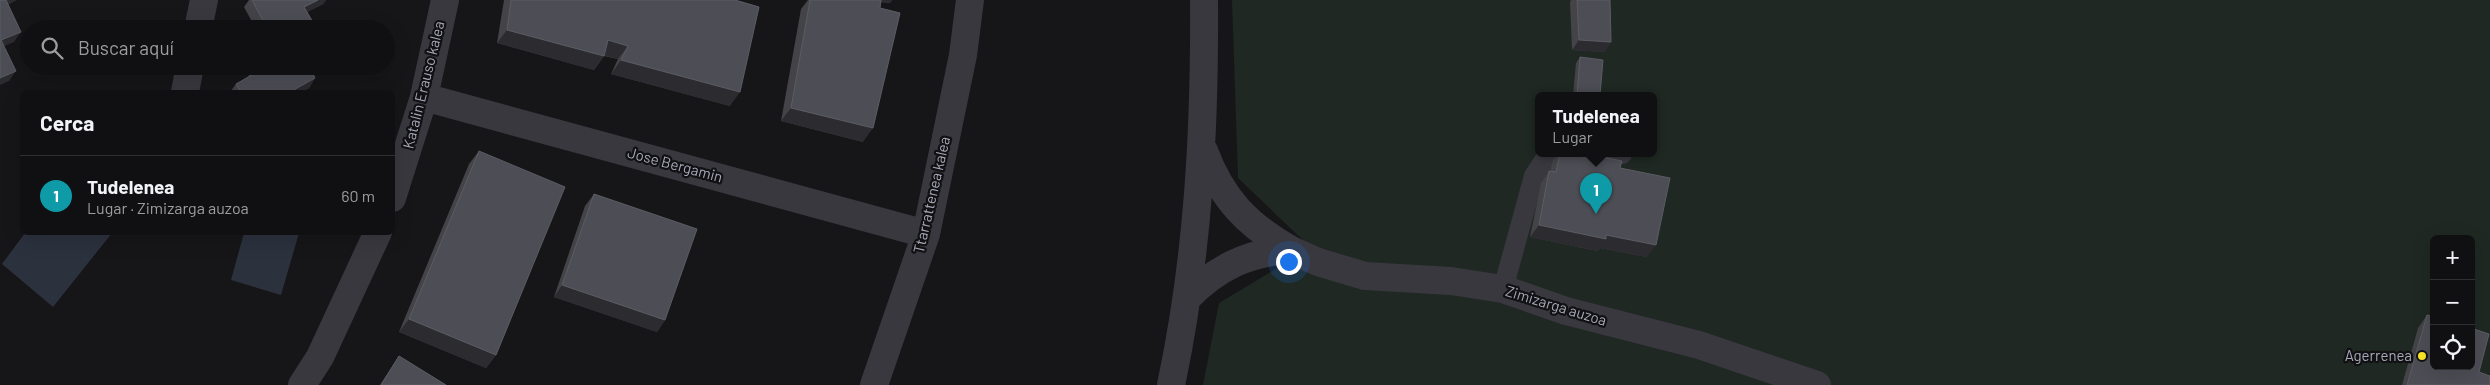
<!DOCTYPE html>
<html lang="es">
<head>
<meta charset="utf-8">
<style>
  body { margin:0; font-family:Barlow,sans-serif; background:#1e1e20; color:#f1f3f6 }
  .controls { position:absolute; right:15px; bottom:15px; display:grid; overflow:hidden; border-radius:8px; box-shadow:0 5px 20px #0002 }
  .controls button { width:45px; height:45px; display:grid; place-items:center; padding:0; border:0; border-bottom:1px solid #303032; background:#101012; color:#f1f3f6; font:25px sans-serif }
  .you { position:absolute; left:1288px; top:261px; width:18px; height:18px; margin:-12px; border:4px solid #fff; border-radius:50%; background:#1a73e8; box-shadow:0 0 0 8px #1a73e833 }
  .badge { display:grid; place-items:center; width:32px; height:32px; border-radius:50%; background:#fde729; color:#fff; font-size:16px; font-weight:700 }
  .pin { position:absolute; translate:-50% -41px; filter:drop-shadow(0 1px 2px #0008) }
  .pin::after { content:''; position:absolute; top:26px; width:18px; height:15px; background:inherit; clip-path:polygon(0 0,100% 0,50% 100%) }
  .popup { position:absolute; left:1535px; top:92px; width:122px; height:65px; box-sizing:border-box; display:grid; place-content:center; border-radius:8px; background:#101012; filter:drop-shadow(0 1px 4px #0005); font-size:16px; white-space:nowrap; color:#9c9d9f }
  .popup b { font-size:19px; color:#f1f3f6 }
  .popup::after { content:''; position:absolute; left:50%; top:100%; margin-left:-10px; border:10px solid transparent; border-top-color:#101012 }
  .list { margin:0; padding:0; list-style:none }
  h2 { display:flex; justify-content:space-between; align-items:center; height:65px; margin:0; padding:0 20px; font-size:21px }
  h2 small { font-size:16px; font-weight:400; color:#9c9d9f }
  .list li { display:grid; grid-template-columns:32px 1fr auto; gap:15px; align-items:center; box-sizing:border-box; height:80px; padding:0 20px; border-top:1px solid #303032 }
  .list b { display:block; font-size:19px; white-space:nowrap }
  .list p { margin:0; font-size:16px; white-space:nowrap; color:#9c9d9f }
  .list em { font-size:16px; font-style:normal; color:#9c9d9f }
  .icon { flex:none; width:28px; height:28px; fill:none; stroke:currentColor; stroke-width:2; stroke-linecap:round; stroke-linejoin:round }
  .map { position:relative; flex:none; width:2490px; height:385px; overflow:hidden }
  .search { position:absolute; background:#101012; box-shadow:0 5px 20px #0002; left:20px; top:20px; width:375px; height:55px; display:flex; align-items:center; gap:12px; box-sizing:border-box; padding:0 18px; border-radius:28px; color:#9c9d9f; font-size:19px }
  .panel { position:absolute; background:#101012; box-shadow:0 5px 20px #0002; left:20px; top:90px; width:375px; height:145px; border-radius:8px }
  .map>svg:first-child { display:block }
  .green { fill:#1f2822; fill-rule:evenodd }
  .water { fill:#2b313d }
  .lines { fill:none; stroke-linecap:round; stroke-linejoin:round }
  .service { stroke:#39383f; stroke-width:20 }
  .minor { stroke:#39383f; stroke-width:28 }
  .tertiary { stroke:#39383f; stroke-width:28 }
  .wall { fill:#434348 }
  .shaded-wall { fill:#2c2c30 }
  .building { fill:#4d4e55; stroke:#5b5c64 }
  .poi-dot { fill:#fde729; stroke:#111113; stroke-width:2 }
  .labels { text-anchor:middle; stroke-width:4.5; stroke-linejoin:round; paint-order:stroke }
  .street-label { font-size:15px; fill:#a7a8b9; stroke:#111113 }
  .poi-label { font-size:15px; fill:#a7a8b9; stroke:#111113; text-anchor:end }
</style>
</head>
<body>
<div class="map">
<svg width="2490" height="385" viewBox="0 0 2490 385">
  <rect width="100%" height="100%" fill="#161618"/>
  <path class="green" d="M 1232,0 L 2490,0 L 2490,385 L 1203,385 L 1219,303 L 1311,248 L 1238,178 ZM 1538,95 L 1654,95 L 1654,153 L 1538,153 ZM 2434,239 L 2471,239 L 2471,366 L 2434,366 Z"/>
  <path class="water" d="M 25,233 L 25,232 L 112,233 L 53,307 L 2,264 Z
    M 244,233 L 299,233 L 281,295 L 231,280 Z"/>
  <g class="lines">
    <path class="service" d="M 1614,153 L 1622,154
      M 1503,289 L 1534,176 L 1549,153"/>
    <path class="minor" d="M 198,29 L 204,0
      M 185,92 L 190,66
      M 424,97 L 926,234
      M 392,198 L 424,97 L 445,0
      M 1291,250 L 1318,262 L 1365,276 L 1451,281 L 1503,289 L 1566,311 L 1699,345 L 1817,385
      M 302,385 L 320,357 L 378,232
      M 874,385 L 926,234 L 963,55 L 970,0"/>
    <path class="tertiary" d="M 1204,151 C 1222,199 1247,225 1291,250
      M 1188,297 C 1218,267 1249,252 1291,250
      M 1171,385 C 1198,258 1205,130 1204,0"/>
  </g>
  <path class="wall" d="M 249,0 L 326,0 L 323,4 L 307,12 L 317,29 L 256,29 L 244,7 Z
    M 504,0 L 735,0 L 730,106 L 611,74 L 618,59 L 604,56 L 594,70 L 497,43 Z
    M 808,0 L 892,0 L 890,3 L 880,2 L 863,142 L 781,121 L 801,9 Z
    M 1571,0 L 1610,0 L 1611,42 L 1604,52 L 1572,50 L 1570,2 Z
    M 1580,57 L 1600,95 L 1573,95 L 1576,63 Z
    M 243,66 L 309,66 L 315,78 L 309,88 L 301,92 L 230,92 L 236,84 L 249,76 Z
    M 479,151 L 496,355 L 486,368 L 399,332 L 469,164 Z
    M 1558,153 L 1584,153 L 1620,168 L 1647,257 L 1600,248 L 1597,251 L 1530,237 L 1541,183 L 1549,171 L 1550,171 L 1553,160 Z
    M 594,194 L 665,320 L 657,332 L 554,297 L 585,206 Z
    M 2427,315 L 2479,372 L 2490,385 L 2402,385 L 2418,328 Z
    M 399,356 L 446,385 L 380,385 Z"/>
  <path class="shaded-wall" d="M 5,0 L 17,0 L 0,9 Z
    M 318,0 L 326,0 L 323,4 L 297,17 L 304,7 Z
    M 873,0 L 892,0 L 890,3 Z
    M 507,30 L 604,56 L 594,70 L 497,43 Z
    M 21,32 L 14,42 L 0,48 L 1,40 Z
    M 608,40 L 628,46 L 618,59 L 598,54 Z
    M 1579,40 L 1611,42 L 1604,52 L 1572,50 Z
    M 621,60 L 740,92 L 730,106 L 611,74 Z
    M 16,71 L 9,81 L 0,85 L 0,78 Z
    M 315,78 L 309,88 L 301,92 L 290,92 Z
    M 791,108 L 873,128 L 863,142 L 781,121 Z
    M 1539,225 L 1606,235 L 1656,245 L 1647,257 L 1600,248 L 1597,251 L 1530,237 Z
    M 562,285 L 665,320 L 657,332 L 554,297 Z
    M 409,319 L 496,355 L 486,368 L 399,332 Z"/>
  <path class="building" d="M 0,0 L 6,0 L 21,32 L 1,40 L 16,71 L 0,78 Z
    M 252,0 L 318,0 L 304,7 L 317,29 L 265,29 L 267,28 Z
    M 511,0 L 735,0 L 759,7 L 740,92 L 621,60 L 628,46 L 608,40 L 604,56 L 507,30 Z
    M 810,0 L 881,0 L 880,8 L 900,13 L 873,128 L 791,108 Z
    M 1577,0 L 1610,0 L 1611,42 L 1579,40 Z
    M 1580,57 L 1603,60 L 1600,95 L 1577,95 Z
    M 256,66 L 309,66 L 315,78 L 290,92 L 241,92 L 236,84 L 259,71 Z
    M 479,151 L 565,187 L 496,355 L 409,319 Z
    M 1560,153 L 1584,153 L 1622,161 L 1620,168 L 1670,178 L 1656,245 L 1606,235 L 1606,239 L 1539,225 L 1549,171 L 1556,172 Z
    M 594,194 L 697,229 L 665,320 L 562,285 Z
    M 2427,315 L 2434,317 L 2434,366 L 2471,366 L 2471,328 L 2489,334 L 2479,372 L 2490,376 L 2490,385 L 2407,385 Z
    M 399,356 L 446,385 L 381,385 Z"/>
  <circle class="poi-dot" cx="2422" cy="356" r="5"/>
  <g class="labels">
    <g class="street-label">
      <text transform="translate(424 85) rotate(-76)" y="5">Katalin Erauso kalea</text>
      <text transform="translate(675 165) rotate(15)" y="5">Jose Bergamin</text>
      <text transform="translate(932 195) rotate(-77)" y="5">Ttarrattenea kalea</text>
      <text transform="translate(1556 306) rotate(17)" y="5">Zimizarga auzoa</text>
    </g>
    <g class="poi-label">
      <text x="2412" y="361">Agerrenea</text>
    </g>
  </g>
</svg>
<div class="controls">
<button>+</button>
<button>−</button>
<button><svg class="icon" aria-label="locate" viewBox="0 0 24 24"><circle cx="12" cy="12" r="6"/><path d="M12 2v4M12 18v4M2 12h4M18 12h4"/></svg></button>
</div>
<div class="you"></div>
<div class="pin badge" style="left:1596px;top:214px;background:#0f9aa8">1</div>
<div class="popup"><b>Tudelenea</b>Lugar</div>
<div class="search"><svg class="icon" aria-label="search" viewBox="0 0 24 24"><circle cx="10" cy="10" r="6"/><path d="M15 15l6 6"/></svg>Buscar aquí</div>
<section class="panel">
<h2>Cerca<small></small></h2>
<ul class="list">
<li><span class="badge" style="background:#0f9aa8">1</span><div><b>Tudelenea</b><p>Lugar · Zimizarga auzoa</p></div><em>60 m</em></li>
</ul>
</section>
</div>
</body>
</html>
